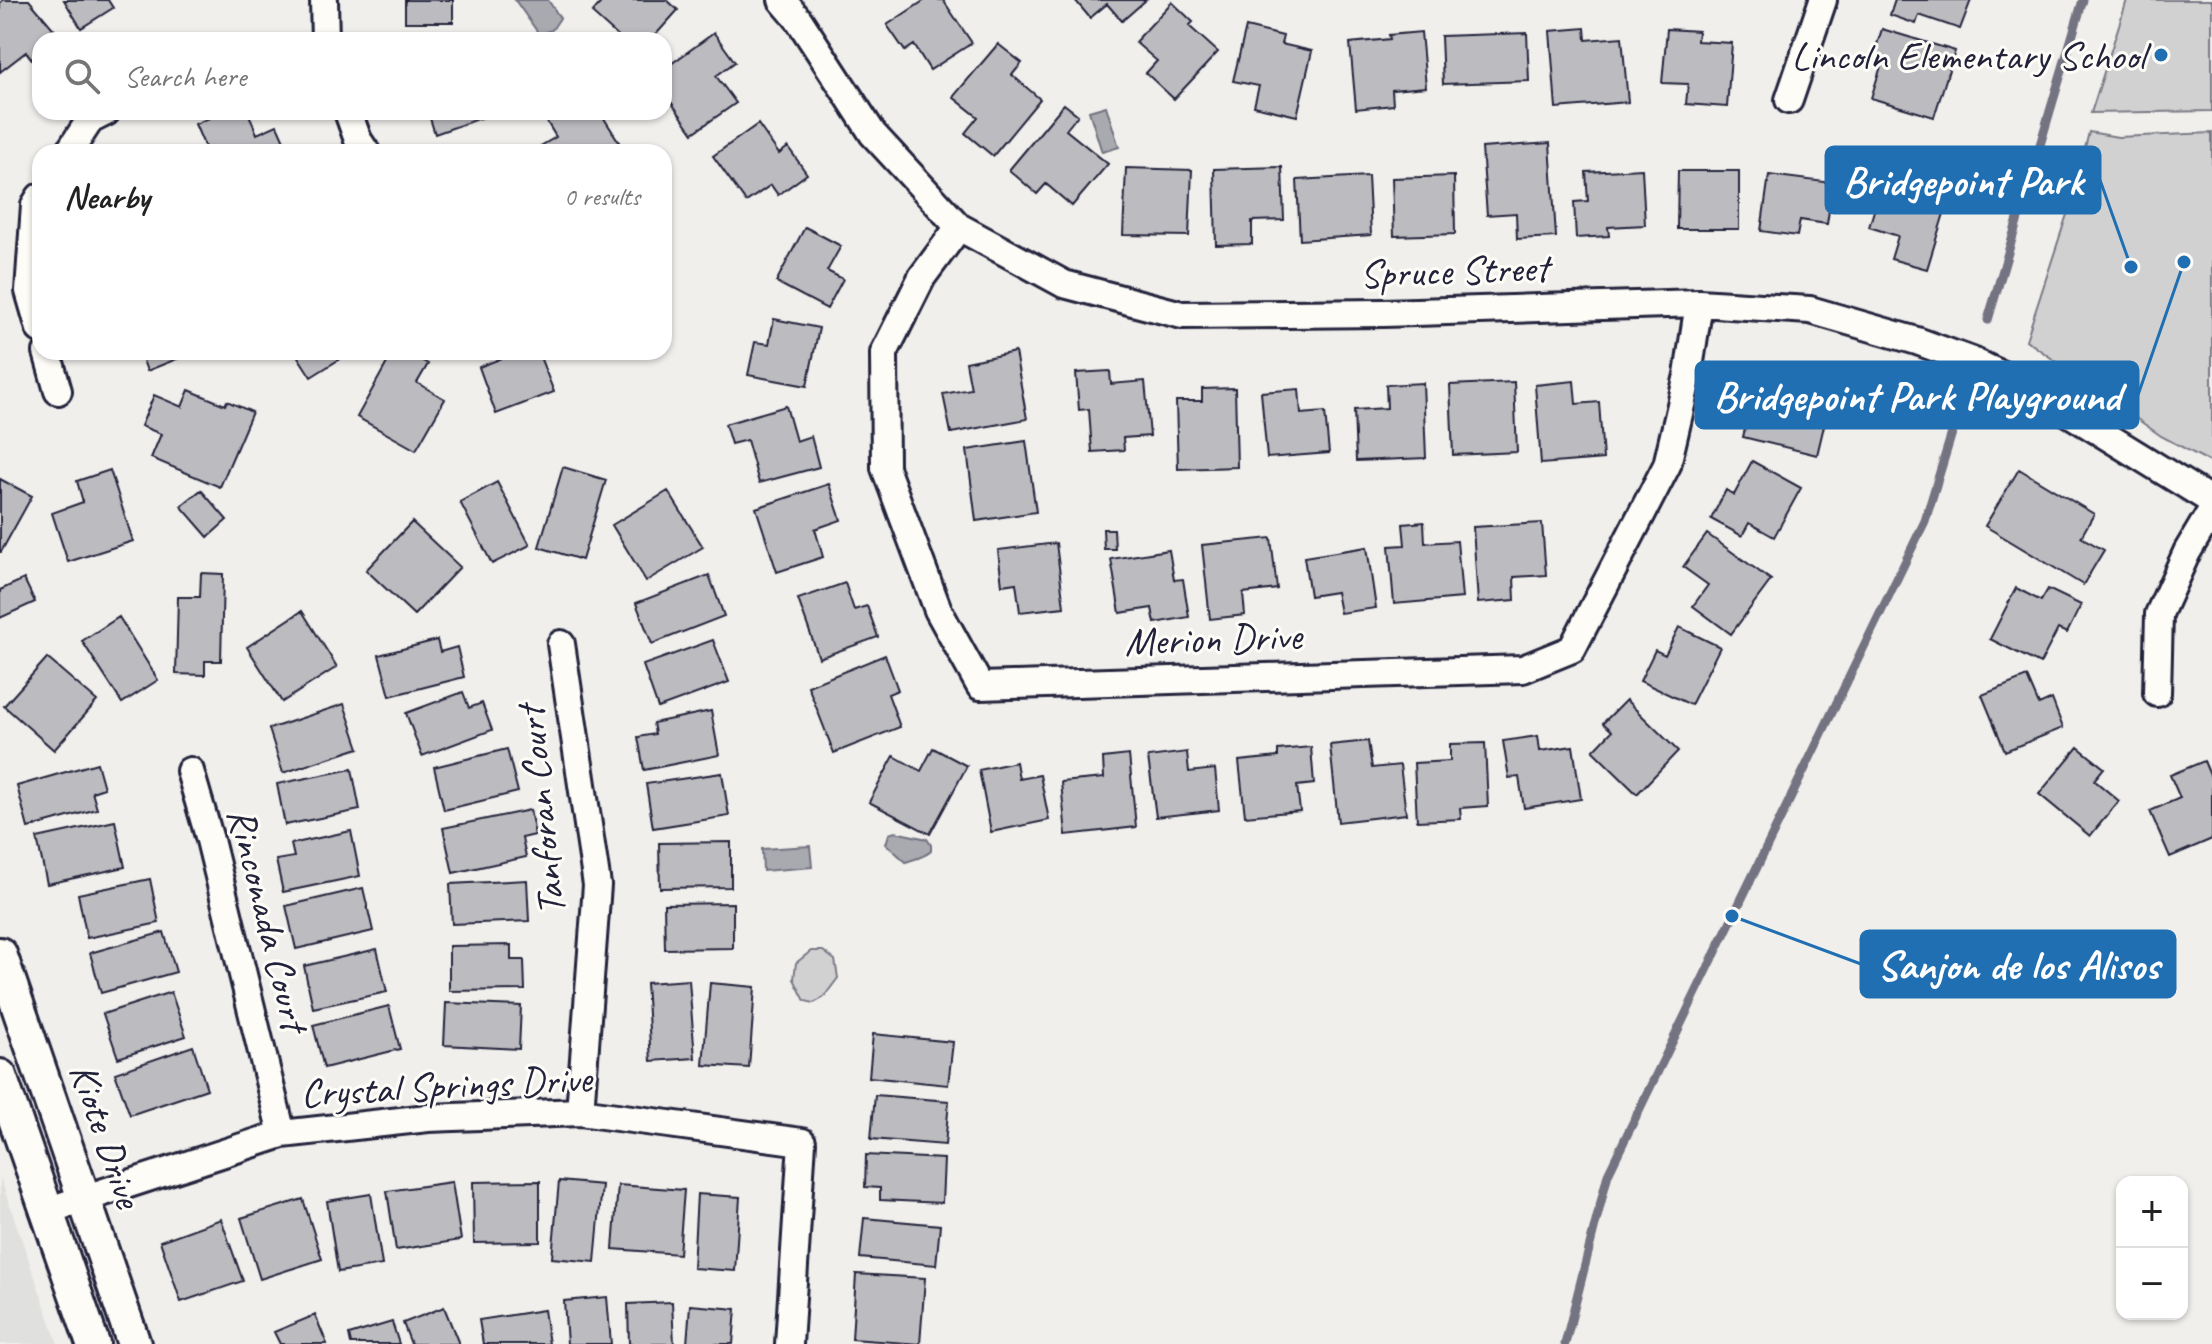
<!DOCTYPE html>
<html lang="en">
<head>
<meta charset="utf-8">
<style>
  body { margin:0; font-family:Caveat,sans-serif; background:#f2f2f2; color:#222 }
  .controls { position:absolute; right:24px; bottom:24px; display:grid; overflow:hidden; border-radius:16px; box-shadow:0 2px 6px #0004 }
  .controls button { width:72px; height:72px; display:grid; place-items:center; padding:0; border:0; border-bottom:2px solid #e0e0e0; background:#fff; color:#222; font:40px sans-serif }
  .list { margin:0; padding:0; list-style:none }
  h2 { display:flex; justify-content:space-between; align-items:center; height:104px; margin:0; padding:0 32px; font-size:34px }
  h2 small { font-size:26px; font-weight:400; color:#767676 }
  .icon { flex:none; width:44px; height:44px; fill:none; stroke:currentColor; stroke-width:2; stroke-linecap:round; stroke-linejoin:round }
  .map { position:relative; flex:none; width:2212px; height:1344px; overflow:hidden }
  .search { position:absolute; background:#fff; box-shadow:0 2px 6px #0004; left:32px; top:32px; width:640px; height:88px; display:flex; align-items:center; gap:20px; box-sizing:border-box; padding:0 28px; border-radius:24px; color:#767676; font-size:30px }
  .panel { position:absolute; background:#fff; box-shadow:0 2px 6px #0004; left:32px; top:144px; width:640px; height:216px; border-radius:24px }
  .map>svg:first-child { display:block }
  .built { fill:#e0e0df }
  .green { fill:#d2d1d1; stroke:#7a7a86; stroke-width:2 }
  .water { fill:#a9a9b0; stroke:#737381; stroke-width:2 }
  .lines { fill:none; stroke-linecap:round; stroke-linejoin:round }
  .stream { stroke:#737381; stroke-width:9 }
  .building { fill:#bcbcc0; stroke:#22223b; stroke-width:2 }
  .minor-casing { stroke:#22223b; stroke-width:32 }
  .tertiary-casing { stroke:#22223b; stroke-width:38 }
  .minor { stroke:#fdfcf7; stroke-width:26 }
  .tertiary { stroke:#fdfcf7; stroke-width:32 }
  .poi-dot { fill:#1f6fb2; stroke:#fdfcf7; stroke-width:3 }
  .labels { text-anchor:middle; stroke-width:6; stroke-linejoin:round; paint-order:stroke }
  .poi-label { font-size:40px; fill:#22223b; stroke:#fdfcf7; text-anchor:end }
  .street-label { font-size:40px; fill:#22223b; stroke:#fdfcf7 }
  .leader { fill:none; stroke:#1f6fb2; stroke-width:3 }
  .callout-dot { fill:#1f6fb2; stroke:#fdfcf7; stroke-width:3 }
  .callout { fill:#1f6fb2; stroke:#1f6fb2; stroke-width:3 }
  .callout-label { font-size:42px; text-anchor:middle; font-weight:bold; fill:#fff }
</style>
</head>
<body>
<div class="map">
<svg width="2212" height="1344" viewBox="0 0 2212 1344">
  <rect width="100%" height="100%" fill="#f0efec"/>
  <filter id="ink" filterUnits="userSpaceOnUse"><feTurbulence type="fractalNoise" baseFrequency=".0125" numOctaves="2"/><feDisplacementMap in="SourceGraphic" scale="16" xChannelSelector="R" yChannelSelector="G"/><feConvolveMatrix kernelMatrix="1 2 1 2 8 2 1 2 1" color-interpolation-filters="sRGB"/></filter>
  <g filter="url(#ink)">
    <path class="built" d="M 0,1177 L 58,1344 L 0,1344 Z"/>
    <path class="green" d="M 2127,0 L 2212,0 L 2212,111 L 2091,113 Z
      M 2089,132 L 2118,137 L 2212,133 L 2212,463 L 2161,436 L 2026,340 L 2074,193 Z
      M 811,951 L 823,951 L 835,960 L 838,978 L 823,998 L 814,1003 L 805,1001 L 794,979 L 796,963 Z"/>
    <path class="water" d="M 515,0 L 548,0 L 560,18 L 552,30 L 539,34 Z
      M 1106,106 L 1119,147 L 1102,152 L 1089,111 Z
      M 895,832 L 927,839 L 931,845 L 931,851 C 925,857 914,859 906,862 L 886,844 L 889,834 Z
      M 810,846 L 812,867 L 763,871 L 762,849 Z"/>
    <g class="lines">
      <path class="stream" d="M 1988,320 L 2083,0
        M 1565,1344 L 1608,1174 L 1925,521 L 1959,410"/>
    </g>
    <path class="building" d="M 3,0 L 29,0 L 63,40 L 40,40 L 40,69 L 26,52 L 0,72 L 0,3 Z
      M 64,0 L 108,0 L 113,8 L 81,28 Z
      M 405,0 L 453,0 L 453,22 L 405,22 Z
      M 603,0 L 667,0 L 678,10 L 651,40 L 622,40 L 592,13 Z
      M 925,0 L 943,0 L 972,43 L 930,70 L 914,45 L 905,51 L 887,25 Z
      M 1075,0 L 1146,0 L 1122,21 L 1107,4 L 1090,18 Z
      M 1895,0 L 1971,0 L 1960,29 L 1919,15 L 1916,24 L 1890,15 Z
      M 1172,2 L 1193,22 L 1189,26 L 1218,52 L 1174,99 L 1146,73 L 1157,61 L 1135,42 Z
      M 1246,27 L 1283,36 L 1281,44 L 1312,51 L 1297,116 L 1254,106 L 1259,86 L 1233,81 Z
      M 1585,28 L 1586,40 L 1622,37 L 1628,102 L 1556,108 L 1550,31 Z
      M 1667,29 L 1698,31 L 1697,41 L 1732,43 L 1727,107 L 1686,104 L 1688,84 L 1662,83 Z
      M 1882,29 L 1955,51 L 1934,117 L 1871,98 L 1882,63 L 1872,60 Z
      M 1421,32 L 1426,87 L 1392,90 L 1393,105 L 1356,109 L 1350,43 L 1390,39 L 1389,35 Z
      M 714,33 L 735,62 L 716,76 L 736,103 L 693,133 L 664,92 L 664,69 Z
      M 1527,33 L 1529,81 L 1443,84 L 1441,36 Z
      M 998,44 L 1022,63 L 1012,75 L 1040,99 L 993,156 L 965,133 L 978,117 L 953,97 Z
      M 1064,104 L 1078,115 L 1066,130 L 1108,164 L 1072,206 L 1046,184 L 1037,194 L 1009,170 Z
      M 223,112 L 248,112 L 257,134 L 277,125 L 289,152 L 207,152 L 195,124 Z
      M 428,112 L 498,112 L 435,134 Z
      M 541,112 L 600,112 L 619,142 L 603,152 L 535,152 L 534,150 L 556,137 Z
      M 758,124 L 779,154 L 788,147 L 807,174 L 778,195 L 771,185 L 746,202 L 713,156 Z
      M 1550,143 L 1556,237 L 1517,239 L 1516,213 L 1487,215 L 1482,148 Z
      M 1282,167 L 1284,220 L 1252,221 L 1252,244 L 1216,245 L 1214,169 Z
      M 1126,168 L 1192,170 L 1189,236 L 1123,235 Z
      M 1642,169 L 1645,225 L 1608,227 L 1609,236 L 1576,238 L 1574,202 L 1588,201 L 1586,172 Z
      M 1678,171 L 1739,171 L 1739,229 L 1677,229 Z
      M 1769,175 L 1833,183 L 1827,224 L 1800,220 L 1797,236 L 1761,231 Z
      M 1368,176 L 1371,235 L 1300,240 L 1297,180 Z
      M 1454,176 L 1455,234 L 1394,236 L 1392,178 Z
      M 1884,178 L 1949,197 L 1927,269 L 1891,259 L 1898,236 L 1869,227 Z
      M 805,227 L 841,246 L 827,271 L 843,279 L 827,309 L 776,282 Z
      M 774,319 L 819,328 L 807,386 L 748,375 L 755,342 L 769,344 Z
      M 140,352 L 194,352 L 147,371 Z
      M 295,352 L 351,352 L 311,377 Z
      M 393,352 L 407,352 L 428,364 L 417,383 L 445,399 L 416,450 L 357,417 Z
      M 503,352 L 538,352 L 554,392 L 496,414 L 479,367 L 505,357 Z
      M 1015,352 L 1027,419 L 951,433 L 943,394 L 971,389 L 966,362 Z
      M 1110,371 L 1111,384 L 1145,381 L 1150,436 L 1123,438 L 1124,450 L 1092,452 L 1089,409 L 1079,410 L 1076,373 Z
      M 1784,376 L 1833,388 L 1817,455 L 1743,437 L 1752,400 L 1777,405 Z
      M 1574,381 L 1576,404 L 1599,402 L 1603,459 L 1541,464 L 1535,385 Z
      M 1514,382 L 1517,452 L 1453,455 L 1450,385 Z
      M 1423,383 L 1426,458 L 1356,461 L 1354,410 L 1387,408 L 1386,385 Z
      M 1235,388 L 1237,467 L 1178,469 L 1176,401 L 1202,401 L 1202,389 Z
      M 1299,389 L 1301,414 L 1325,412 L 1329,453 L 1267,458 L 1261,392 Z
      M 189,390 L 225,405 L 227,401 L 252,412 L 220,487 L 151,458 L 161,434 L 141,426 L 154,395 L 182,407 Z
      M 786,406 L 796,441 L 811,436 L 819,467 L 759,483 L 747,440 L 731,444 L 725,424 Z
      M 1026,441 L 1036,512 L 976,521 L 967,450 Z
      M 1752,461 L 1801,488 L 1774,537 L 1749,523 L 1742,536 L 1711,519 L 1726,490 L 1734,495 Z
      M 563,467 L 606,480 L 582,560 L 539,547 Z
      M 2019,469 L 2094,514 L 2081,537 L 2104,550 L 2083,585 L 1985,526 Z
      M 110,470 L 133,541 L 68,562 L 52,513 L 83,502 L 77,481 Z
      M 0,479 L 32,496 L 1,552 L 0,552 Z
      M 497,482 L 530,545 L 492,564 L 460,502 Z
      M 829,484 L 841,520 L 815,529 L 823,557 L 777,572 L 756,508 Z
      M 201,490 L 227,520 L 208,537 L 181,506 Z
      M 668,491 L 703,547 L 646,581 L 612,525 Z
      M 412,522 L 460,567 L 414,615 L 366,570 Z
      M 1424,522 L 1425,543 L 1457,541 L 1462,598 L 1394,604 L 1389,546 L 1405,545 L 1403,524 Z
      M 1542,523 L 1546,575 L 1514,577 L 1515,600 L 1478,603 L 1473,527 Z
      M 1103,529 L 1114,529 L 1115,549 L 1104,549 Z
      M 1707,534 L 1771,580 L 1731,634 L 1693,606 L 1708,585 L 1683,567 Z
      M 1271,538 L 1277,589 L 1243,593 L 1245,615 L 1210,619 L 1202,545 Z
      M 1056,543 L 1064,607 L 1020,612 L 1016,583 L 1002,585 L 998,550 Z
      M 1367,547 L 1376,608 L 1340,613 L 1336,592 L 1310,596 L 1304,557 Z
      M 1169,550 L 1174,580 L 1183,579 L 1189,617 L 1155,623 L 1152,608 L 1120,613 L 1111,559 Z
      M 201,573 L 223,574 L 221,661 L 205,661 L 205,675 L 176,674 L 178,597 L 200,597 Z
      M 709,575 L 724,616 L 652,644 L 636,603 Z
      M 24,579 L 35,602 L 0,618 L 0,590 Z
      M 845,583 L 854,610 L 867,606 L 878,637 L 819,658 L 798,599 Z
      M 2016,588 L 2041,601 L 2048,589 L 2081,605 L 2067,633 L 2058,629 L 2040,664 L 1990,639 Z
      M 302,611 L 337,667 L 282,702 L 247,647 Z
      M 119,617 L 158,680 L 122,703 L 82,641 Z
      M 1679,627 L 1720,647 L 1691,705 L 1640,681 L 1655,650 L 1665,655 Z
      M 437,640 L 440,652 L 457,647 L 464,677 L 390,696 L 379,655 Z
      M 713,640 L 729,682 L 658,708 L 643,665 Z
      M 885,655 L 898,690 L 888,694 L 900,727 L 834,753 L 808,686 Z
      M 47,658 L 97,701 L 54,750 L 4,706 Z
      M 2027,677 L 2039,705 L 2052,699 L 2063,728 L 2005,751 L 1982,695 Z
      M 463,692 L 469,708 L 482,703 L 492,730 L 422,756 L 406,713 Z
      M 1626,700 L 1678,751 L 1637,794 L 1593,751 L 1612,731 L 1603,723 Z
      M 344,704 L 359,748 L 283,773 L 269,729 Z
      M 711,711 L 719,755 L 644,770 L 638,737 L 655,734 L 653,723 Z
      M 1538,736 L 1540,751 L 1573,746 L 1581,799 L 1524,808 L 1519,777 L 1509,778 L 1503,741 Z
      M 1368,741 L 1372,768 L 1400,765 L 1406,814 L 1338,822 L 1330,745 Z
      M 1485,743 L 1488,806 L 1460,808 L 1461,819 L 1417,821 L 1414,763 L 1450,761 L 1450,744 Z
      M 1311,747 L 1314,784 L 1297,786 L 1300,811 L 1245,816 L 1239,761 L 1278,757 L 1278,750 Z
      M 2078,747 L 2104,768 L 2094,780 L 2119,801 L 2090,836 L 2039,794 Z
      M 933,748 L 967,766 L 930,834 L 869,802 L 894,756 L 921,771 Z
      M 507,749 L 518,792 L 444,810 L 434,767 Z
      M 1187,752 L 1189,772 L 1215,769 L 1219,810 L 1156,817 L 1148,757 Z
      M 1129,755 L 1136,827 L 1066,835 L 1061,782 L 1104,778 L 1103,758 Z
      M 2204,761 L 2212,780 L 2212,839 L 2170,857 L 2150,811 L 2180,798 L 2170,775 Z
      M 1016,762 L 1019,779 L 1040,775 L 1049,820 L 991,832 L 979,770 Z
      M 97,763 L 104,788 L 92,792 L 97,809 L 28,828 L 17,786 Z
      M 352,769 L 360,810 L 285,825 L 277,784 Z
      M 722,773 L 729,816 L 653,828 L 646,784 Z
      M 530,810 L 535,835 L 522,838 L 526,857 L 453,873 L 443,828 Z
      M 115,821 L 125,867 L 47,884 L 37,838 Z
      M 351,831 L 360,876 L 283,892 L 276,860 L 294,857 L 291,844 Z
      M 731,842 L 731,887 L 660,888 L 659,843 Z
      M 150,879 L 159,923 L 87,938 L 78,894 Z
      M 527,880 L 529,921 L 452,924 L 450,884 Z
      M 363,888 L 373,931 L 296,949 L 286,906 Z
      M 733,903 L 733,948 L 665,949 L 664,904 Z
      M 164,932 L 176,972 L 101,993 L 90,953 Z
      M 511,945 L 511,960 L 524,960 L 525,990 L 449,991 L 449,946 Z
      M 377,949 L 387,992 L 313,1008 L 304,966 Z
      M 689,980 L 695,1058 L 651,1061 L 646,983 Z
      M 710,983 L 755,987 L 749,1068 L 703,1065 Z
      M 171,992 L 186,1036 L 118,1058 L 103,1014 Z
      M 446,1003 L 521,1006 L 519,1049 L 444,1045 Z
      M 389,1006 L 400,1049 L 324,1068 L 313,1025 Z
      M 873,1034 L 953,1042 L 948,1085 L 869,1077 Z
      M 193,1046 L 207,1089 L 130,1115 L 115,1073 Z
      M 875,1095 L 949,1101 L 945,1145 L 871,1139 Z
      M 866,1155 L 944,1159 L 942,1203 L 880,1200 L 880,1188 L 865,1187 Z
      M 540,1181 L 540,1242 L 474,1243 L 473,1182 Z
      M 559,1181 L 602,1185 L 595,1262 L 552,1258 Z
      M 452,1182 L 461,1240 L 396,1250 L 387,1191 Z
      M 618,1185 L 684,1190 L 679,1254 L 613,1249 Z
      M 371,1194 L 382,1265 L 338,1272 L 327,1201 Z
      M 697,1194 L 740,1197 L 735,1271 L 693,1268 Z
      M 303,1199 L 322,1259 L 260,1279 L 241,1218 Z
      M 864,1218 L 940,1225 L 936,1265 L 860,1258 Z
      M 221,1219 L 243,1281 L 181,1302 L 160,1241 Z
      M 856,1274 L 925,1278 L 920,1344 L 852,1339 Z
      M 607,1297 L 611,1344 L 567,1344 L 564,1301 Z
      M 672,1302 L 674,1344 L 629,1344 L 628,1304 Z
      M 690,1305 L 736,1309 L 733,1344 L 687,1344 Z
      M 444,1307 L 459,1344 L 411,1344 L 403,1323 Z
      M 544,1310 L 549,1344 L 483,1344 L 479,1320 Z
      M 315,1315 L 327,1344 L 280,1344 L 274,1332 Z
      M 392,1322 L 399,1344 L 351,1344 L 349,1335 Z"/>
    <g class="lines">
      <g class="minor-casing">
        <path id="minor" d="M 324,0 L 325,40
          M 782,0 L 799,20 L 873,134 L 959,227 L 1064,284 L 1182,315 L 1384,313 L 1699,303 L 1810,310 L 1917,341 L 1972,361 L 2024,385 L 2212,501
          M 1789,100 L 1823,0
          M 348,112 L 358,140 L 366,152
          M 69,152 L 90,120 L 106,112
          M 40,197 L 35,205 L 29,291 L 40,329
          M 959,227 L 922,277 L 884,353 L 885,468 L 938,610 L 980,686 L 1523,669 L 1572,649 L 1667,465 L 1688,375 L 1699,303
          M 47,352 L 58,391
          M 561,644 L 597,885 L 580,1112
          M 2157,693 L 2159,614 L 2187,552 L 2212,510
          M 190,771 L 210,840 L 282,1134
          M 46,1211 L 282,1134 L 428,1118 L 580,1112 L 802,1142 L 789,1344"/>
      </g>
      <g class="tertiary-casing">
        <path id="tertiary" d="M 0,954 L 134,1344
          M 0,1076 L 93,1344"/>
      </g>
      <use href="#minor" class="minor"/>
      <use href="#tertiary" class="tertiary"/>
    </g>
  </g>
  <circle class="poi-dot" cx="2161" cy="55" r="8"/>
  <g class="labels">
    <g class="poi-label">
      <text x="2145" y="69">Lincoln Elementary School</text>
    </g>
    <g class="street-label">
      <text transform="translate(1454 270) rotate(-2)" y="14">Spruce Street</text>
      <text transform="translate(1213 638) rotate(-2)" y="14">Merion Drive</text>
      <text transform="translate(540 811) rotate(-96)" y="14">Tanforan Court</text>
      <text transform="translate(269 919) rotate(76)" y="14">Rinconada Court</text>
      <text transform="translate(446 1085) rotate(-3)" y="14">Crystal Springs Drive</text>
      <text transform="translate(107 1135) rotate(71)" y="14">Kiote Drive</text>
    </g>
  </g>
  <path class="leader" d="M2131 267L2100 180M2184 262L2138 395M1732 916L1861 964"/>
  <g class="callout-dot">
    <circle cx="2131" cy="267" r="8"/>
    <circle cx="2184" cy="262" r="8"/>
    <circle cx="1732" cy="916" r="8"/>
  </g>
  <g class="callout">
    <rect x="1826" y="147" width="274" height="66" rx="8"/>
    <rect x="1696" y="362" width="442" height="66" rx="8"/>
    <rect x="1861" y="931" width="314" height="66" rx="8"/>
  </g>
  <g class="callout-label">
    <text x="1963" y="195">Bridgepoint Park</text>
    <text x="1917" y="410">Bridgepoint Park Playground</text>
    <text x="2018" y="979">Sanjon de los Alisos</text>
  </g>
</svg>
<div class="controls">
<button>+</button>
<button>−</button>
</div>
<div class="search"><svg class="icon" aria-label="search" viewBox="0 0 24 24"><circle cx="10" cy="10" r="6"/><path d="M15 15l6 6"/></svg>Search here</div>
<section class="panel">
<h2>Nearby<small>0 results</small></h2>
<ul class="list">
</ul>
</section>
</div>
</body>
</html>
